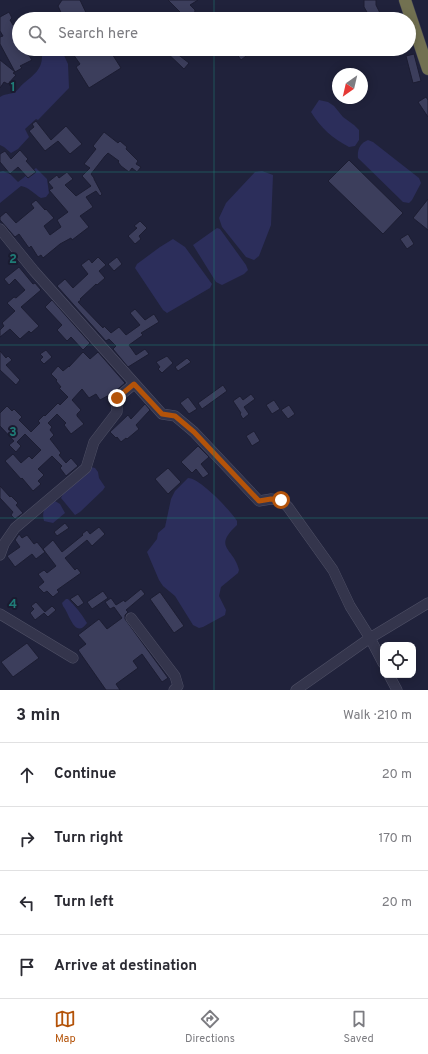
<!DOCTYPE html>
<html lang="en">
<head>
<meta charset="utf-8">
<style>
  body { margin:0; font-family:Overpass,sans-serif; background:#f2f2f3; color:#2b2b33 }
  .controls { position:absolute; right:12px; bottom:12px; display:grid; overflow:hidden; border-radius:8px; box-shadow:0 2px 10px #0003 }
  .controls button { width:36px; height:36px; display:grid; place-items:center; padding:0; border:0; border-bottom:1px solid #e1e1e2; background:#fff; color:#2b2b33; font:20px sans-serif }
  .compass { position:absolute; left:332px; top:68px; width:36px; height:36px; border-radius:50%; background:#fff; box-shadow:0 2px 10px #0003; rotate:214deg }
  .stop { position:absolute; width:12px; height:12px; margin:-9px; border:3px solid #b45309; border-radius:50%; background:#fff }
  .stop.end { background:#b45309; border-color:#fff; box-shadow:0 1px 4px #0008 }
  .list { margin:0; padding:0; list-style:none }
  h2 { display:flex; justify-content:space-between; align-items:center; height:52px; margin:0; padding:0 16px; font-size:17px }
  h2 small { font-size:13px; font-weight:400; color:#7c7c81 }
  .list li { display:grid; grid-template-columns:26px 1fr auto; gap:12px; align-items:center; box-sizing:border-box; height:64px; padding:0 16px; border-top:1px solid #e1e1e2 }
  .list b { display:block; font-size:15px; white-space:nowrap }
  .list em { font-size:13px; font-style:normal; color:#7c7c81 }
  .icon { flex:none; width:22px; height:22px; fill:none; stroke:currentColor; stroke-width:2; stroke-linecap:round; stroke-linejoin:round }
  .map { position:relative; flex:none; width:428px; height:690px; overflow:hidden }
  .search { position:absolute; background:#fff; box-shadow:0 2px 10px #0003; left:12px; right:12px; top:12px; height:44px; display:flex; align-items:center; gap:10px; box-sizing:border-box; padding:0 14px; border-radius:22px; color:#7c7c81; font-size:15px }
  .sheet { height:308px; background:#fff }
  nav { display:flex; justify-content:space-around; align-items:center; box-sizing:border-box; height:56px; border-top:1px solid #e1e1e2; background:#fff; font-size:11px; color:#7c7c81 }
  nav a { display:grid; justify-items:center; gap:2px }
  nav .on { color:#b45309 }
  .map>svg:first-child { display:block }
  .water { fill:#2c2e5b }
  .building { fill:#3c3e5c; stroke:#1c1d32 }
  .lines { fill:none; stroke-linecap:round; stroke-linejoin:round }
  .minor-casing { stroke:#4f5066; stroke-width:11 }
  .highway-casing { stroke:#3c3d53; stroke-width:13 }
  .minor { stroke:#34354c; stroke-width:10 }
  .highway { stroke:#727151; stroke-width:12 }
  .route { stroke:#b45309; stroke-width:5 }
  .grid { fill:none; stroke:#1f7c77; stroke-width:1; stroke-opacity:0.55 }
  .grid-label { font-size:13px; text-anchor:middle; font-weight:bold; fill:#1f7c77; stroke:#1a1b30; stroke-width:4; stroke-linejoin:round; paint-order:stroke }
</style>
</head>
<body>
<div class="map">
<svg width="428" height="690" viewBox="0 0 428 690">
  <rect width="100%" height="100%" fill="#20223b"/>
  <path class="water" d="M 41,49 L 61,49 L 68,64 L 69,88 L 38,120 L 36,119 L 25,129 L 29,137 L 18,149 L 11,153 L 4,147 L 0,145 L 0,97 C 6,93 9,95 15,92 C 18,90 20,86 24,83 C 36,73 45,67 41,49 Z
    M 319,100 L 328,102 L 334,106 L 343,117 L 354,125 L 359,130 L 359,140 L 355,146 L 349,147 C 332,138 321,128 311,112 Z
    M 368,140 L 373,142 L 419,178 L 421,183 L 420,185 L 412,200 L 409,203 L 403,202 L 358,158 C 357,150 360,143 368,140 Z
    M 36,168 L 47,179 L 49,193 L 46,197 L 41,198 C 34,194 29,187 21,186 L 0,203 L 0,172 L 3,171 L 10,174 L 18,182 Z
    M 262,171 L 273,175 L 271,225 L 259,256 L 254,260 L 246,257 L 222,227 L 219,218 L 226,203 L 255,172 Z
    M 217,228 L 220,229 L 246,265 L 248,270 L 244,274 L 222,285 L 216,282 L 193,245 Z
    M 173,239 L 185,247 L 212,284 L 210,288 L 167,313 L 163,310 L 135,268 L 137,264 L 160,247 Z
    M 91,467 L 95,468 L 98,472 L 99,478 L 105,487 L 103,490 L 80,512 L 75,515 L 61,498 L 64,492 Z
    M 188,478 C 200,478 231,511 237,521 L 237,525 C 212,548 234,548 239,570 L 238,573 L 221,587 L 219,596 L 226,610 L 225,615 L 203,627 L 199,628 L 193,625 L 175,596 L 163,586 L 159,580 L 147,552 L 157,539 L 158,533 L 165,527 L 171,499 L 175,491 Z
    M 55,501 L 60,504 L 65,513 L 53,523 L 44,521 C 41,510 46,506 55,501 Z
    M 66,599 L 68,599 C 75,606 82,614 87,623 C 75,640 69,613 63,606 L 62,603 Z"/>
  <path class="building" d="M 62,0 L 80,0 L 89,19 L 64,19 L 58,6 Z
    M 168,0 L 198,0 L 190,5 L 195,10 L 194,19 L 187,19 Z
    M 364,0 L 376,0 L 376,5 L 383,19 L 371,19 L 364,7 Z
    M 9,12 L 12,18 L 10,20 L 19,35 L 19,49 L 40,49 L 28,54 L 32,60 L 20,66 L 22,68 L 15,72 L 0,44 L 0,37 L 3,36 L 0,31 L 0,17 Z
    M 87,49 L 95,49 L 97,53 L 104,49 L 109,49 L 121,68 L 89,88 L 76,67 L 80,64 L 73,54 L 80,50 L 81,52 Z
    M 163,49 L 174,49 L 177,51 L 176,53 L 189,63 L 184,69 Z
    M 241,49 L 255,49 L 241,60 L 236,53 Z
    M 414,54 L 421,81 L 413,83 L 406,56 Z
    M 0,60 L 15,72 L 13,73 L 16,75 L 8,84 L 4,82 L 0,88 Z
    M 426,97 L 428,100 L 428,117 L 418,102 Z
    M 36,121 L 51,140 L 66,126 L 82,144 L 70,154 L 58,141 L 45,151 L 29,131 L 34,127 L 32,124 Z
    M 104,132 L 118,143 L 120,141 L 127,147 L 126,149 L 138,161 L 136,164 L 141,167 L 137,172 L 132,168 L 129,172 L 121,166 L 118,162 L 119,161 L 108,153 L 105,156 L 91,174 L 94,178 L 94,179 L 102,194 L 100,196 L 96,191 L 86,197 L 93,207 L 80,216 L 89,227 L 72,240 L 71,238 L 60,244 L 43,258 L 41,255 L 38,257 L 31,246 L 29,248 L 19,234 L 15,237 L 0,220 L 0,217 L 6,212 L 16,223 L 34,208 L 31,204 L 36,200 L 45,210 L 46,209 L 54,218 L 44,226 L 50,235 L 61,227 L 57,220 L 68,212 L 49,190 L 53,188 L 48,182 L 57,175 L 59,178 L 67,172 L 73,179 L 65,185 L 76,196 L 91,186 L 82,176 L 90,168 L 84,164 L 96,149 L 93,146 Z
    M 20,150 L 28,159 L 26,161 L 36,172 L 28,178 L 18,167 L 10,174 L 0,162 L 0,154 L 5,151 L 11,159 Z
    M 349,160 L 403,213 L 383,234 L 328,181 Z
    M 428,199 L 428,230 L 413,218 Z
    M 140,221 L 147,228 L 139,236 L 141,239 L 135,244 L 128,236 L 137,228 L 134,226 Z
    M 408,234 L 414,244 L 407,249 L 400,239 Z
    M 98,257 L 106,265 L 99,271 L 105,278 L 97,285 L 96,284 L 80,299 L 81,300 L 78,302 L 103,328 L 104,326 L 111,333 L 119,327 L 126,335 L 140,325 L 130,313 L 135,309 L 145,320 L 154,314 L 159,322 L 141,333 L 143,335 L 129,345 L 136,355 L 145,349 L 149,354 L 128,367 L 113,349 L 116,346 L 109,339 L 106,341 L 57,286 L 65,279 L 73,288 L 88,274 L 81,265 L 89,259 L 92,263 Z
    M 117,257 L 122,264 L 114,271 L 108,264 Z
    M 19,267 L 33,284 L 35,283 L 41,290 L 21,307 L 39,326 L 31,333 L 29,331 L 20,339 L 10,329 L 0,337 L 0,330 L 4,326 L 2,323 L 15,311 L 7,303 L 14,297 L 16,298 L 25,290 L 15,279 L 9,285 L 4,279 Z
    M 52,300 L 90,343 L 83,350 L 71,337 L 67,341 L 57,330 L 62,325 L 45,307 Z
    M 46,350 L 52,357 L 44,364 L 40,360 L 43,357 L 40,354 Z
    M 0,351 L 6,358 L 8,356 L 12,360 L 6,365 L 20,380 L 16,385 L 0,370 Z
    M 83,352 L 90,359 L 98,352 L 125,383 L 113,393 L 100,400 L 96,394 L 89,398 L 82,389 L 72,400 L 81,410 L 77,414 L 77,416 L 84,424 L 71,434 L 64,425 L 66,423 L 57,414 L 48,423 L 52,427 L 50,430 L 54,435 L 50,439 L 61,453 L 59,455 L 66,463 L 71,458 L 78,466 L 66,476 L 60,468 L 62,466 L 52,456 L 38,469 L 44,475 L 38,481 L 41,484 L 33,491 L 22,478 L 21,479 L 5,461 L 13,454 L 21,463 L 29,456 L 32,459 L 41,450 L 25,434 L 17,442 L 21,446 L 16,452 L 9,445 L 14,441 L 0,426 L 0,413 L 7,406 L 12,411 L 14,409 L 22,417 L 19,420 L 31,432 L 40,423 L 38,421 L 44,415 L 45,416 L 58,403 L 60,405 L 68,397 L 59,388 L 61,387 L 56,381 L 57,380 L 51,374 L 58,366 L 63,371 L 69,366 L 69,367 Z
    M 167,356 L 173,363 L 162,373 L 158,369 L 160,367 L 156,362 Z
    M 187,358 L 191,362 L 178,371 L 175,367 Z
    M 223,385 L 227,391 L 202,409 L 198,403 Z
    M 251,394 L 255,399 L 244,407 L 249,414 L 243,419 L 240,414 L 241,413 L 233,401 L 240,396 L 243,400 Z
    M 188,397 L 197,409 L 189,414 L 180,403 Z
    M 274,400 L 280,409 L 272,414 L 266,405 Z
    M 145,404 L 150,410 L 136,425 L 139,429 L 127,439 L 126,438 L 121,442 L 117,437 L 116,438 L 110,432 L 128,415 L 131,419 Z
    M 289,405 L 295,414 L 288,419 L 281,410 Z
    M 254,431 L 260,441 L 252,446 L 246,436 Z
    M 198,446 L 209,457 L 201,464 L 209,474 L 203,478 L 196,469 L 192,473 L 181,462 Z
    M 168,468 L 181,482 L 168,494 L 155,479 Z
    M 0,486 L 10,497 L 11,496 L 18,503 L 16,505 L 23,513 L 15,519 L 11,515 L 13,512 L 0,498 Z
    M 65,523 L 69,528 L 57,536 L 54,532 Z
    M 99,527 L 105,534 L 92,546 L 87,540 L 65,558 L 75,570 L 77,568 L 81,573 L 57,590 L 59,592 L 53,597 L 47,591 L 44,593 L 38,587 L 44,582 L 38,574 L 44,570 L 47,573 L 56,566 L 43,549 L 53,540 L 62,552 L 83,535 L 82,534 L 87,530 L 90,534 Z
    M 19,534 L 22,538 L 27,535 L 34,544 L 37,542 L 45,552 L 36,559 L 32,554 L 15,567 L 7,556 L 20,547 L 15,540 Z
    M 141,589 L 145,594 L 126,610 L 128,612 L 125,615 L 125,619 L 168,678 L 162,682 L 142,654 L 133,661 L 138,668 L 116,684 L 120,690 L 106,690 L 78,650 L 86,644 L 78,635 L 99,619 L 107,629 L 122,618 L 114,607 L 110,609 L 105,602 L 111,598 L 116,605 L 124,600 L 125,602 Z
    M 103,591 L 108,598 L 92,609 L 87,602 Z
    M 160,592 L 184,626 L 174,633 L 150,599 Z
    M 78,594 L 84,603 L 78,607 L 70,599 Z
    M 36,602 L 45,612 L 52,606 L 56,610 L 48,617 L 44,613 L 35,620 L 30,613 L 34,609 L 31,606 Z
    M 27,643 L 39,658 L 13,677 L 1,662 Z"/>
  <g class="lines">
    <g class="minor-casing">
      <path id="minor" d="M 0,229 L 34,271 L 162,414 L 175,416 L 194,432 L 259,501 L 271,499 L 281,500 L 288,507 L 333,570 L 350,606 L 370,638 L 383,663
        M 0,555 L 4,544 L 15,528 L 86,468 L 94,442 L 117,412 L 117,398 L 134,384
        M 0,614 L 73,658
        M 131,618 L 175,676 L 178,686 L 174,690
        M 389,675 L 397,690
        M 296,690 L 370,638 L 428,603"/>
    </g>
    <g class="highway-casing">
      <path id="highway" d="M 405,0 L 428,69"/>
    </g>
    <use href="#minor" class="minor"/>
    <use href="#highway" class="highway"/>
  </g>
  <g class="lines">
    <path class="route" d="M 117,398 L 134,384 L 162,414 L 175,416 L 194,432 L 259,501 L 271,499 L 281,500"/>
  </g>
  <path class="grid" d="M 214,0 L 214,19M 214,49 L 214,690M 0,172 L 428,172M 0,345 L 428,345M 0,518 L 428,518"/>
  <g class="grid-label">
    <text x="13" y="91">1</text>
    <text x="13" y="263">2</text>
    <text x="13" y="436">3</text>
    <text x="13" y="608">4</text>
  </g>
</svg>
<div class="controls">
<button><svg class="icon" aria-label="locate" viewBox="0 0 24 24"><circle cx="12" cy="12" r="6"/><path d="M12 2v4M12 18v4M2 12h4M18 12h4"/></svg></button>
</div>
<svg class="compass" viewBox="-18 -18 36 36"><path d="M0-13l5 13h-10z" fill="#e53935"/><path d="M0 13l5-13h-10z" fill="#7c7c81"/></svg>
<div class="stop" style="left:281px;top:500px"></div>
<div class="stop end" style="left:117px;top:398px"></div>
<div class="search"><svg class="icon" aria-label="search" viewBox="0 0 24 24"><circle cx="10" cy="10" r="6"/><path d="M15 15l6 6"/></svg>Search here</div>
</div>
<section class="sheet">
<h2>3 min<small>Walk · 210 m</small></h2>
<ul class="list">
<li><svg class="icon" aria-label="ahead" viewBox="0 0 24 24"><path d="M12 20V5M6 11l6-6 6 6"/></svg><div><b>Continue</b></div><em>20 m</em></li>
<li><svg class="icon" aria-label="right" viewBox="0 0 24 24"><path d="M7 20v-9h11M14 6l5 5-5 5"/></svg><div><b>Turn right</b></div><em>170 m</em></li>
<li><svg class="icon" aria-label="left" viewBox="0 0 24 24"><path d="M17 20v-9H6M10 6l-5 5 5 5"/></svg><div><b>Turn left</b></div><em>20 m</em></li>
<li><svg class="icon" aria-label="arrive" viewBox="0 0 24 24"><path d="M6 21V4h12l-3 4 3 4H6"/></svg><div><b>Arrive at destination</b></div></li>
</ul>
</section>
<nav>
<a class="on"><svg class="icon" aria-label="map" viewBox="0 0 24 24"><path d="M3 6l6-2 6 2 6-2v14l-6 2-6-2-6 2zM9 4v14M15 6v14"/></svg>Map</a>
<a><svg class="icon" aria-label="directions" viewBox="0 0 24 24"><path d="M12 3l9 9-9 9-9-9zM9 14v-3h6M13 9l2 2-2 2"/></svg>Directions</a>
<a><svg class="icon" aria-label="saved" viewBox="0 0 24 24"><path d="M7 4h10v16l-5-4-5 4z"/></svg>Saved</a>
</nav>
</body>
</html>
